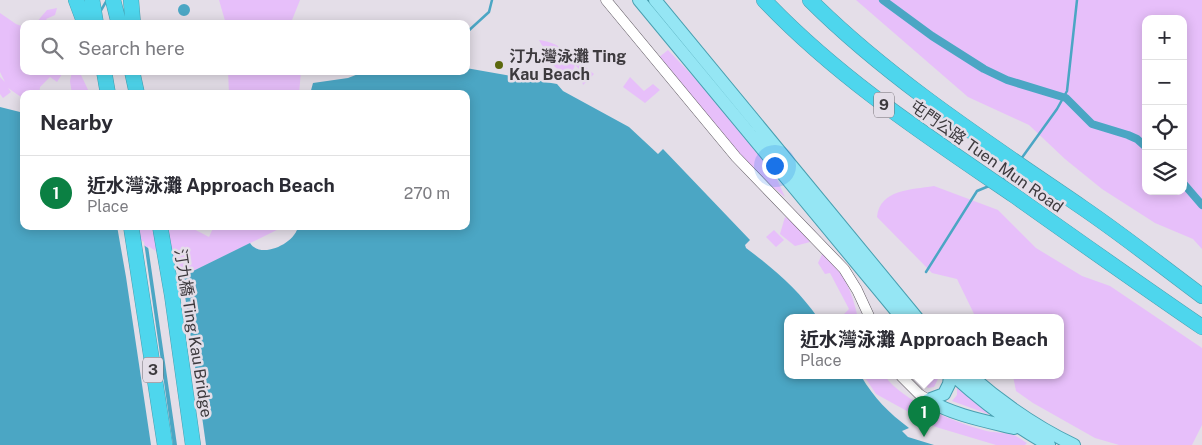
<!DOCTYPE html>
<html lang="en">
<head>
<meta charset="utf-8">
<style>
  body { margin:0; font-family:"Public Sans","Noto Sans TC",sans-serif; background:#f7f7f7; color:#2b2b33 }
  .controls { position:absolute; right:15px; top:15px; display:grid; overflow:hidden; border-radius:10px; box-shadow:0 2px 12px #0003 }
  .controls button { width:45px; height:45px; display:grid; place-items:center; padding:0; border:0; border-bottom:1px solid #e1e1e2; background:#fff; color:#2b2b33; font:25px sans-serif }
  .you { position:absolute; left:774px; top:165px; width:18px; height:18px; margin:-12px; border:4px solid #fff; border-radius:50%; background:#1a73e8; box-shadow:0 0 0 8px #1a73e833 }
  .badge { display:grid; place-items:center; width:32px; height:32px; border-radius:50%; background:#0b8043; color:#fff; font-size:16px; font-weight:700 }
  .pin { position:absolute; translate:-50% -41px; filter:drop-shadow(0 1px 2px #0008) }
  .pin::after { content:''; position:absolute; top:26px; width:18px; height:15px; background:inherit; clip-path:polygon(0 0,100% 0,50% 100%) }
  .popup { position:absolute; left:784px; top:314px; width:280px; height:65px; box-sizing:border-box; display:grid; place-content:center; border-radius:10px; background:#fff; filter:drop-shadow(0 1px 4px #0005); font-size:16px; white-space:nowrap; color:#7c7c81 }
  .popup b { font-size:19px; color:#2b2b33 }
  .popup::after { content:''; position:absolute; left:50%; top:100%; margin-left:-10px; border:10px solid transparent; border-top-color:#fff }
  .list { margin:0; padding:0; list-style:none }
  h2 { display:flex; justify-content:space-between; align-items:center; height:65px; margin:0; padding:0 20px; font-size:21px }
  h2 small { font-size:16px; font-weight:400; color:#7c7c81 }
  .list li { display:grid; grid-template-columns:32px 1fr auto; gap:15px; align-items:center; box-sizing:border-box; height:75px; padding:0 20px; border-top:1px solid #e1e1e2 }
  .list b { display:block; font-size:19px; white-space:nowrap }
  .list p { margin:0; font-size:16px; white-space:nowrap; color:#7c7c81 }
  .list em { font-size:16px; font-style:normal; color:#7c7c81 }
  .icon { flex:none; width:28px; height:28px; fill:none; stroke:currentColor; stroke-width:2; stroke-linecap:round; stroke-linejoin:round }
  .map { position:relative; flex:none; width:1202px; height:445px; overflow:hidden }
  .search { position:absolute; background:#fff; box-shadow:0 2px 12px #0003; left:20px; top:20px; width:450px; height:55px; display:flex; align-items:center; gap:12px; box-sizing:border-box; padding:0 18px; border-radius:10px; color:#7c7c81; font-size:19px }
  .panel { position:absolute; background:#fff; box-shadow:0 2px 12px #0003; left:20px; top:90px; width:450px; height:140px; border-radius:10px }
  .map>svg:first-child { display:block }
  .green { fill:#e7bffa; fill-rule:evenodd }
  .water { fill:#4ba6c4 }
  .pier { fill:#e4dee8 }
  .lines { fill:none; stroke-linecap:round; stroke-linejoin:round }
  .stream { stroke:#4ba6c4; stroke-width:2.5 }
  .canal { stroke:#4ba6c4; stroke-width:8 }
  .minor-casing { stroke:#5e5861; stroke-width:11 }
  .major-casing { stroke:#489fb0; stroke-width:14 }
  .highway-casing { stroke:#489fb0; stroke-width:16 }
  .minor { stroke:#fff; stroke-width:10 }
  .major { stroke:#95e6f4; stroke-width:12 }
  .highway { stroke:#4ed6ed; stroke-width:15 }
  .poi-dot { fill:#5c680d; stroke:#e4dee8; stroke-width:2 }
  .labels { text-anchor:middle; stroke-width:5; stroke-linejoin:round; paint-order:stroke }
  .shield { fill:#e4dee8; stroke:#6f6b71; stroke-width:1 }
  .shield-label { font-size:15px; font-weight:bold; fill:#3d3a3e }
  .poi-label { font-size:16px; font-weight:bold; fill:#3d3a3e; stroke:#e4dee8; text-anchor:start }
  .street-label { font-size:16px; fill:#3d3a3e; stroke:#e4dee8 }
</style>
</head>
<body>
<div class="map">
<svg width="1202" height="445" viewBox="0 0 1202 445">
  <rect width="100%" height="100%" fill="#e4dee8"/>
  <path class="green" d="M 219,0 L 300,0 L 292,20 L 293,24 L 226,24 Z
    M 856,0 L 1202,0 L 1202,249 L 1193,239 L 1155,223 L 1102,189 L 1065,159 L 1029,125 L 968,97 ZM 1146,19 L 1183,19 L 1183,191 L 1146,191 Z
    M 57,8 L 55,15 L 46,19 L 50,24 L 35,24 L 47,10 Z
    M 0,13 L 16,24 L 24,27 L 24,71 L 64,71 L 57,82 L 50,77 L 40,87 L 39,94 L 24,94 L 24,99 L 8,88 L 11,92 L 3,98 L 0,94 L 0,77 L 5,82 L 0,72 Z
    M 539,40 C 563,43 576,60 594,74 L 583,85 L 579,69 L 575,65 L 572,73 L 565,76 L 553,65 Z
    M 668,50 L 708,92 L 775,175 L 785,197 L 758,175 L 658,58 Z
    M 72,71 L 82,71 L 81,75 L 90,94 L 72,94 L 70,81 Z
    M 228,71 L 301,71 L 299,94 L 229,94 Z
    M 630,77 L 644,91 L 653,84 L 660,90 L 645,103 L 623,87 Z
    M 934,186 L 998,210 L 1036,248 L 1082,276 L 1110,286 L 1202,348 L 1202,425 L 1192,445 L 1119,445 L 1095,438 L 1033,403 L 1016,391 L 1013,376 L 1060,376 L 1060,318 L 976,318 L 957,279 L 932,273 L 877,217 C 880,189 911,190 934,186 Z
    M 785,217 L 792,221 L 810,242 L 795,246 L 780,234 Z
    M 115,226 L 188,226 L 209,237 L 214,226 L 285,226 L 187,274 Z
    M 774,230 L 784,240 L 776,247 L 766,237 Z
    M 823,252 C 844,275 851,287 858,318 L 840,318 L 849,309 L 830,273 L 825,274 L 818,263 Z
    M 864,376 L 885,376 C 902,401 954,422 983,430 C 992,433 1004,432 1014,435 C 1018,437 1023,441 1027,443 L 1025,445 L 996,445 L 936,427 L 876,394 Z
    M 919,376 L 938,376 L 939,377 L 934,387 L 928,388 Z
    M 957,386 L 988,411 L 988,414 L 952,401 L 957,395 Z"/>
  <path class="water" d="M178 10a6 6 0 1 1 12 0a6 6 0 1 1-12 0Z
    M 466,68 L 557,84 L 563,91 L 629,127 L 658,154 L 663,149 L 750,240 L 745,245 L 746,248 C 773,268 799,290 818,318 L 788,318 L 788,376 L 861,376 C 874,398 889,413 909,428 L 902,431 L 908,437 L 934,445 L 0,445 L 0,107 L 24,113 L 24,226 L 115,226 L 187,274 L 250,243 C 261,260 296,243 298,226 L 466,226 L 466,94 L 310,94 L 313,83 L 348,78 L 366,71 L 466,71 Z"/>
  <path class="pier" d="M 117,226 L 120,226 L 144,242 L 173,445 L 151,445 L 126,277 Z
    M 148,246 L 181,267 L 206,445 L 177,445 Z"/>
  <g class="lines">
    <path class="stream" d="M 100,12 L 107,0
      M 466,33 L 489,12 L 492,0
      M 1021,159 L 1057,109 L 1067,91 L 1077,0
      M 1001,180 L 1008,177 L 1015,167
      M 926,272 L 977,191 L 989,186"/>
    <path class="canal" d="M 883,0 L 932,36 L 984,69 L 1007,80 L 1066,98 L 1092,124 L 1128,135 L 1137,139 L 1146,147
      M 1183,183 L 1202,205"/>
    <g class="minor-casing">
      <path id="minor" d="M 606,0 L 736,157 L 844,269 L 857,290 L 870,318
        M 901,376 L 919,394 L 928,400"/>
    </g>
    <g class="major-casing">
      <path id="major" d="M 639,0 L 902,318
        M 655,0 L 917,318
        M 954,376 C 984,403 1014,426 1049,445
        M 971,376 C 1002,403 1036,427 1074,445
        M 928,400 C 953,415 985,421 1014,428
        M 928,400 L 944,394 L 949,384 L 950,376"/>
    </g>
    <g class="highway-casing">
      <path id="highway" d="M 76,0 L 85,24
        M 92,0 L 96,24
        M 113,0 L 119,24
        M 131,0 L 133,24
        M 764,0 C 838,78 927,136 1015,196 C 1077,240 1139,284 1202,327
        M 810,0 C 889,79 991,145 1083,208 C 1124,236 1163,267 1202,296
        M 104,71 L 108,94
        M 132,71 L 137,94
        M 131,226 L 165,445
        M 160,226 L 172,295 L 193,445"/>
    </g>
    <use href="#minor" class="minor"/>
    <use href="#major" class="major"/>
    <use href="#highway" class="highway"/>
  </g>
  <circle class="poi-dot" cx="499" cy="65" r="5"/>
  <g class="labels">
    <g class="shield">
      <rect x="874" y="92.5" width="20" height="25" rx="4"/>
      <rect x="143" y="357.5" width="20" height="25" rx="4"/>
    </g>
    <g class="shield-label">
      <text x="884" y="110">9</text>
      <text x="153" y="375">3</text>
    </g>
    <g class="poi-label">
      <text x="509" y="62">汀九灣泳灘 Ting<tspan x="509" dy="18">Kau Beach</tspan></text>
    </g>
    <g class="street-label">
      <text transform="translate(987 156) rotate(35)" y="6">屯門公路 Tuen Mun Road</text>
      <text transform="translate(194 333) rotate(81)" y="6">汀九橋 Ting Kau Bridge</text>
    </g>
  </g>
</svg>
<div class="controls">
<button>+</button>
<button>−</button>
<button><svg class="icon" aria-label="locate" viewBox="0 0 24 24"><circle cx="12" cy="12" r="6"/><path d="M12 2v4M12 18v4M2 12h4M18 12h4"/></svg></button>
<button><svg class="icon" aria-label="layers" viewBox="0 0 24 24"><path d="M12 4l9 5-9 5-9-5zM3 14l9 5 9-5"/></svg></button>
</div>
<div class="you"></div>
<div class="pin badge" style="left:924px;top:437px">1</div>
<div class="popup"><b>近水灣泳灘 Approach Beach</b>Place</div>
<div class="search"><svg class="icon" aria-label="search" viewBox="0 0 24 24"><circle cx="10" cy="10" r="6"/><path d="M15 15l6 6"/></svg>Search here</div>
<section class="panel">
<h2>Nearby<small></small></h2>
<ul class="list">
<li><span class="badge">1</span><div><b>近水灣泳灘 Approach Beach</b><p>Place</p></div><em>270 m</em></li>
</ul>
</section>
</div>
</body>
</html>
